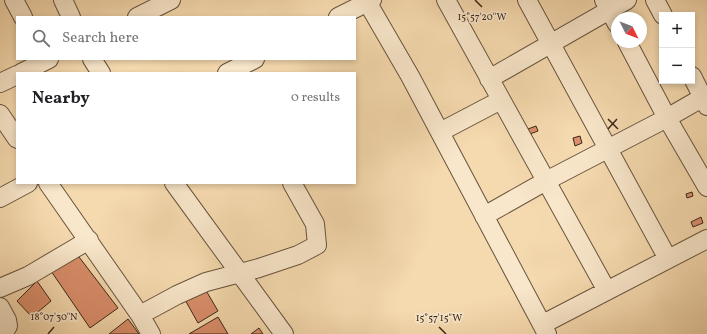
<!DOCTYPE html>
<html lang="en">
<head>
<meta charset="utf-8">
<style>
  body { margin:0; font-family:Vollkorn,serif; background:#f2f2f2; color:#202124 }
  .controls { position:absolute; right:12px; top:12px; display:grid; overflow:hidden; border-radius:0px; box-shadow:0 2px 6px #0003 }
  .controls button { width:36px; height:36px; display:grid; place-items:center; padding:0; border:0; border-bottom:1px solid #e0e0e0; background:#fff; color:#202124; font:20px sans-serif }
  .compass { position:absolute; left:611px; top:12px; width:36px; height:36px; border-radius:50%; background:#fff; box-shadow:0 2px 6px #0003; rotate:132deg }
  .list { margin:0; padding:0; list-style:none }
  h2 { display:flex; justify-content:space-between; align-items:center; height:52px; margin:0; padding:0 16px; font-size:17px }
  h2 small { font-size:13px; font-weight:400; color:#757577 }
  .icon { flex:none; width:22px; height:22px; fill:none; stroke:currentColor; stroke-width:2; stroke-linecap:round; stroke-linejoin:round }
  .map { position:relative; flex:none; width:707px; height:334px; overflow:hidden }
  .search { position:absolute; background:#fff; box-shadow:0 2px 6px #0003; left:16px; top:16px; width:340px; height:44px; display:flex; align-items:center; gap:10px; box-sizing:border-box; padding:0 14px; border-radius:0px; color:#757577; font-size:15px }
  .panel { position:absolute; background:#fff; box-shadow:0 2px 6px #0003; left:16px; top:72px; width:340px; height:112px; border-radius:0px }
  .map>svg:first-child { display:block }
  .building { fill:#db8f6c; stroke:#392719 }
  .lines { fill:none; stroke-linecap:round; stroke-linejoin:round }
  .minor-casing { stroke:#68543e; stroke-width:20 }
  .minor { stroke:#f9e7cb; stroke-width:18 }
  .ticks { fill:none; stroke:#392719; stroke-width:1.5 }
  .ticks-label { font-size:10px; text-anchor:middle; fill:#392719; stroke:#f9e7cb; stroke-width:3.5; stroke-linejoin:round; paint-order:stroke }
</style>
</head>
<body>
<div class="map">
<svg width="707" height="334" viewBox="0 0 707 334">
  <rect width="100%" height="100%" fill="#f6daaf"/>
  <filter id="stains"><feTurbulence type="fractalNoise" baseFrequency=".005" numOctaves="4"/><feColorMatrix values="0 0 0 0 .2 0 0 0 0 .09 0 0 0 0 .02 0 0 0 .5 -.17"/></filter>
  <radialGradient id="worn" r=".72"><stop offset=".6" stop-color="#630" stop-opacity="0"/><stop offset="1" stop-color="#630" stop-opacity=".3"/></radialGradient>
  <path class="building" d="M 536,126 L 538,131 L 530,134 L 528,129 Z
    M 580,136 L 582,143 L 575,146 L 573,138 Z
    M 692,192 L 693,196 L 687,198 L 686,194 Z
    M 701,217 L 703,223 L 693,227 L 691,222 Z
    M 76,253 L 118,308 L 90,328 L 51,271 Z
    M 37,281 L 51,301 L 32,317 L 17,301 Z
    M 204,287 L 218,311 L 198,323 L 184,298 Z
    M 218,317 L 228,334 L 189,334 Z
    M 128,319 L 139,334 L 109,334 Z
    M 259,328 L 263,334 L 251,334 Z"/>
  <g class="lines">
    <g class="minor-casing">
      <path id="minor" d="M 14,0 L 23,17
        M 63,0 L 71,17
        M 366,0 L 410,76 L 547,334
        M 446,0 L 607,291
        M 527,0 L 668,259
        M 604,0 L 617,24
        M 655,0 L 663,15
        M 137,17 L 171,0
        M 338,17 L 372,0
        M 627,42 L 667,118 L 707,187
        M 92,59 L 101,73
        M 21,73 L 49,59
        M 227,73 L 255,59
        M 692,76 L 707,106
        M 489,79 L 627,0
        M 0,83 L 17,75
        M 0,114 L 17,139
        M 440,132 L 501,100
        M 48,183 L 140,315 L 151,334
        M 174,183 L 284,334
        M 0,198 L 28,183
        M 484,216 L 546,181 L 667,118 L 707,95
        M 0,288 L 28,276 L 89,240
        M 0,307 L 7,320 L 8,326 L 3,334
        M 140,315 L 177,295 L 206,282 L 259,268 L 298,255 L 317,245 L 315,224 L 292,183
        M 543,324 L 707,239"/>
    </g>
    <use href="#minor" class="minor"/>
  </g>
  <path class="ticks" d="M 475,0 L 482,7M 608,119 L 618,129M 608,129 L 617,119M 439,327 L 446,334M 48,334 L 54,327"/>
  <g class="ticks-label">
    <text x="482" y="20">15°57'20"W</text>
    <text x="54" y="320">18°07'30"N</text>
    <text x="439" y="321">15°57'15"W</text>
  </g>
  <rect width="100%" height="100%" filter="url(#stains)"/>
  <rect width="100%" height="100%" fill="url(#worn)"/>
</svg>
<div class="controls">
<button>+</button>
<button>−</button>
</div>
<svg class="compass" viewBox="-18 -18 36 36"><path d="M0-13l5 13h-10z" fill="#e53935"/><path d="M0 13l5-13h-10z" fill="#757577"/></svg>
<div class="search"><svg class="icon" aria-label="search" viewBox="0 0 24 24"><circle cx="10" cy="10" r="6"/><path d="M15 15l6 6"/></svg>Search here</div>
<section class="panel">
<h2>Nearby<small>0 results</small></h2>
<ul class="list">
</ul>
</section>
</div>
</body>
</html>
